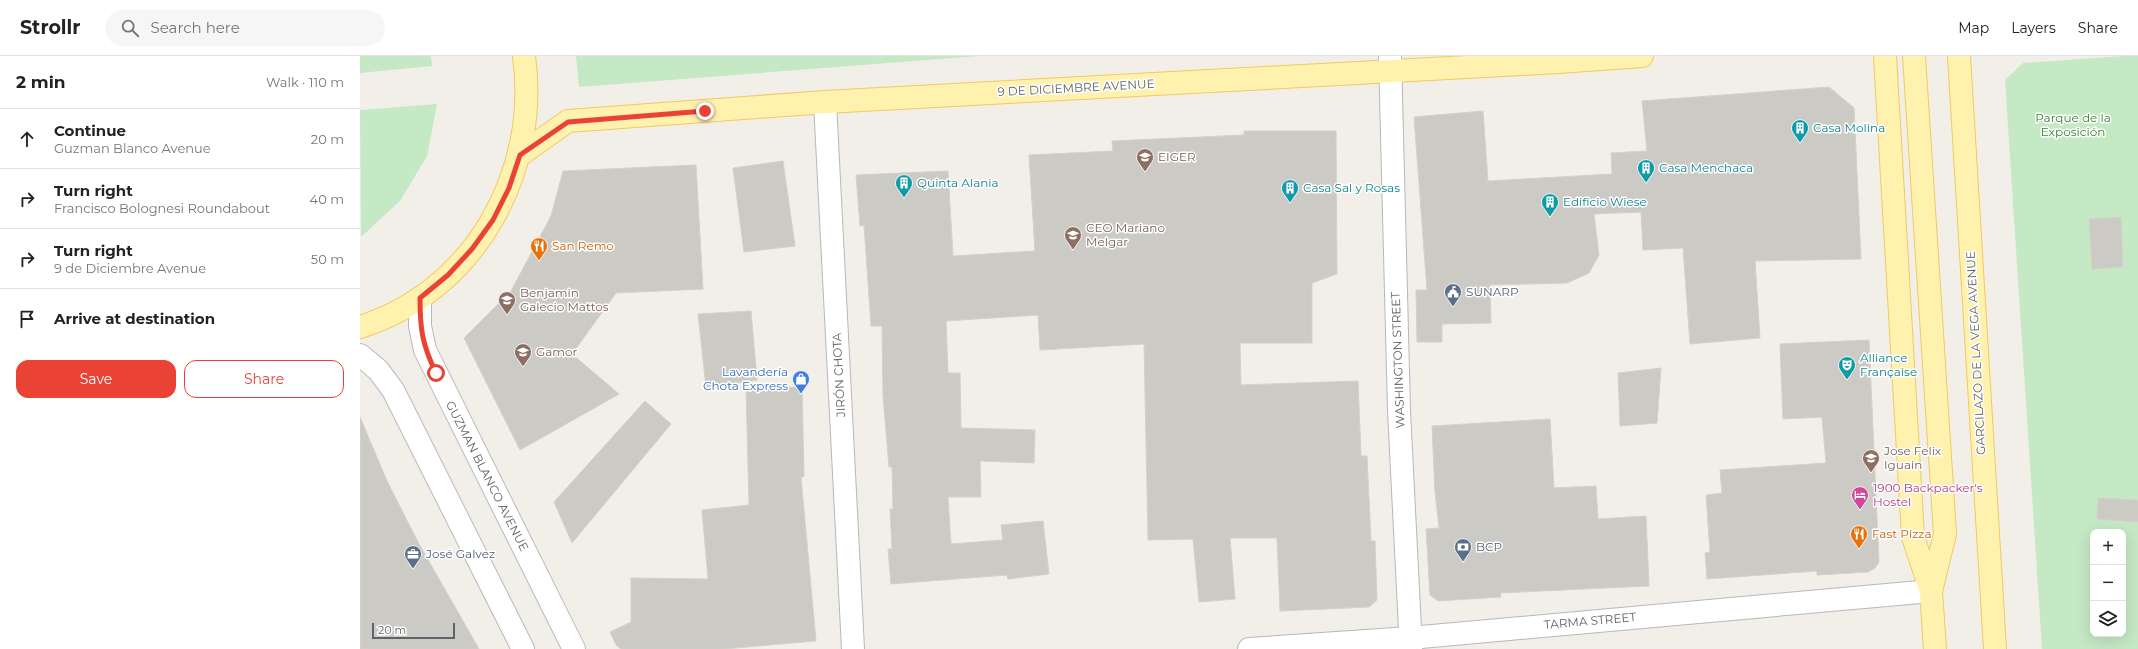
<!DOCTYPE html>
<html lang="en">
<head>
<meta charset="utf-8">
<style>
  body { margin:0; font-family:Montserrat,sans-serif; background:#f6f6f6; color:#222 }
  .controls { position:absolute; right:12px; bottom:12px; display:grid; overflow:hidden; border-radius:8px; box-shadow:0 4px 16px #0002 }
  .controls button { width:36px; height:36px; display:grid; place-items:center; padding:0; border:0; border-bottom:1px solid #e0e0e0; background:#fff; color:#222; font:20px sans-serif }
  .scale { position:absolute; left:12px; bottom:10px; width:83px; box-sizing:border-box; padding-left:4px; border:2px solid #5f6368; border-top:0; font-size:11px; line-height:14px; white-space:nowrap; color:#5f6368; -webkit-text-stroke:3px #fff; paint-order:stroke }
  .stop { position:absolute; width:12px; height:12px; margin:-9px; border:3px solid #ea4335; border-radius:50%; background:#fff }
  .stop.end { background:#ea4335; border-color:#fff; box-shadow:0 1px 4px #0008 }
  .list { margin:0; padding:0; list-style:none }
  h2 { display:flex; justify-content:space-between; align-items:center; height:52px; margin:0; padding:0 16px; font-size:17px }
  h2 small { font-size:13px; font-weight:400; color:#767676 }
  .list li { display:grid; grid-template-columns:26px 1fr auto; gap:12px; align-items:center; box-sizing:border-box; height:60px; padding:0 16px; border-top:1px solid #e0e0e0 }
  .list b { display:block; font-size:15px; white-space:nowrap }
  .list p { margin:0; font-size:13px; white-space:nowrap; color:#767676 }
  .list em { font-size:13px; font-style:normal; color:#767676 }
  .actions { display:flex; gap:8px; padding:12px 16px }
  .actions a { flex:1; padding:9px 0; border:1px solid #ea4335; border-radius:12px; text-align:center; font-size:14px; color:#ea4335 }
  .actions .main { background:#ea4335; color:#fff }
  .icon { flex:none; width:22px; height:22px; fill:none; stroke:currentColor; stroke-width:2; stroke-linecap:round; stroke-linejoin:round }
  .map { position:relative; flex:none; width:1778px; height:593px; overflow:hidden }
  header { display:flex; align-items:center; gap:24px; box-sizing:border-box; height:56px; padding:0 20px; background:#fff; border-bottom:1px solid #e0e0e0 }
  header strong { font-size:19px }
  nav { display:flex; gap:22px; margin-inline-start:auto; font-size:14px }
  .search { width:280px; height:36px; background:#f6f6f6; display:flex; align-items:center; gap:10px; box-sizing:border-box; padding:0 14px; border-radius:22px; color:#767676; font-size:15px }
  main { display:flex }
  aside { flex:1; background:#fff }
  .map>svg:first-child { display:block }
  .green { fill:#c5e8c5; fill-rule:evenodd }
  .building { fill:#cccac5; stroke:#d6d1c6 }
  .lines { fill:none; stroke-linecap:round; stroke-linejoin:round }
  .minor-casing { stroke:#b5b8bc; stroke-width:24 }
  .tertiary-casing { stroke:#b5b8bc; stroke-width:24 }
  .secondary-casing { stroke:#b6babf; stroke-width:24 }
  .primary-casing { stroke:#f2c960; stroke-width:24 }
  .minor { stroke:#fff; stroke-width:22 }
  .tertiary { stroke:#fff; stroke-width:22 }
  .secondary { stroke:#fff; stroke-width:22 }
  .primary { stroke:#fff2af; stroke-width:22 }
  .route { stroke:#ea4335; stroke-width:5 }
  .labels { text-anchor:middle; stroke-width:3; stroke-linejoin:round; paint-order:stroke }
  .street-label { font-size:12px; fill:#5f6368; stroke:#fff }
  .park-label { font-size:12px; fill:#348238; stroke:#fff }
  .culture-label { font-size:12px; fill:#0d838f; stroke:#fff; text-anchor:start }
  .education-label { font-size:12px; fill:#785e54; stroke:#fff; text-anchor:start }
  .food-label { font-size:12px; fill:#c56008; stroke:#fff; text-anchor:start }
  .service-label { font-size:12px; fill:#4e5e75; stroke:#fff; text-anchor:start }
  .shop-label { font-size:12px; fill:#366cbe; stroke:#fff; text-anchor:end }
  .hotel-label { font-size:12px; fill:#b23c85; stroke:#fff; text-anchor:start }
</style>
</head>
<body>
<header>
<strong>Strollr</strong>
<div class="search"><svg class="icon" aria-label="search" viewBox="0 0 24 24"><circle cx="10" cy="10" r="6"/><path d="M15 15l6 6"/></svg>Search here</div>
<nav><a>Map</a><a>Layers</a><a>Share</a></nav>
</header>
<main>
<aside>
<h2>2 min<small>Walk · 110 m</small></h2>
<ul class="list">
<li><svg class="icon" aria-label="ahead" viewBox="0 0 24 24"><path d="M12 20V5M6 11l6-6 6 6"/></svg><div><b>Continue</b><p>Guzman Blanco Avenue</p></div><em>20 m</em></li>
<li><svg class="icon" aria-label="right" viewBox="0 0 24 24"><path d="M7 20v-9h11M14 6l5 5-5 5"/></svg><div><b>Turn right</b><p>Francisco Bolognesi Roundabout</p></div><em>40 m</em></li>
<li><svg class="icon" aria-label="right" viewBox="0 0 24 24"><path d="M7 20v-9h11M14 6l5 5-5 5"/></svg><div><b>Turn right</b><p>9 de Diciembre Avenue</p></div><em>50 m</em></li>
<li><svg class="icon" aria-label="arrive" viewBox="0 0 24 24"><path d="M6 21V4h12l-3 4 3 4H6"/></svg><div><b>Arrive at destination</b></div></li>
</ul>
<div class="actions"><a class="main">Save</a><a>Share</a></div>
</aside>
<div class="map">
<svg width="1778" height="593" viewBox="0 0 1778 593">
  <rect width="100%" height="100%" fill="#f1efe8"/>
  <path class="green" d="M 0,0 L 71,0 L 72,10 L 0,17 Z
    M 216,0 L 619,0 L 219,31 Z
    M 1764,0 L 1778,0 L 1778,593 L 1682,593 L 1645,24 L 1663,7 ZM 1733,476 L 1763,476 L 1763,578 L 1733,578 Z
    M 77,48 L 67,100 L 40,145 L 1,181 L 0,54 Z"/>
  <path class="building" d="M 1469,31 L 1494,52 L 1501,203 L 1395,205 L 1400,282 L 1330,288 L 1323,192 L 1283,194 L 1281,156 L 1234,158 L 1239,199 L 1229,217 L 1207,227 L 1130,229 L 1131,267 L 1082,268 L 1082,286 L 1057,286 L 1056,234 L 1067,234 L 1054,61 L 1123,55 L 1128,125 L 1252,118 L 1251,97 L 1287,95 L 1282,45 Z
    M 884,75 L 976,75 L 977,218 L 952,227 L 952,287 L 880,287 L 881,329 L 998,325 L 1001,400 L 1007,400 L 1011,485 L 1015,485 L 1017,544 L 1009,551 L 920,555 L 917,482 L 870,482 L 875,543 L 839,546 L 833,483 L 788,484 L 784,288 L 680,294 L 678,259 L 586,265 L 588,317 L 600,317 L 601,372 L 675,374 L 674,407 L 620,405 L 621,441 L 588,441 L 591,488 L 643,484 L 641,469 L 683,465 L 689,518 L 648,523 L 647,519 L 531,528 L 528,493 L 532,493 L 530,453 L 533,453 L 532,411 L 529,411 L 523,340 L 522,270 L 511,270 L 504,169 L 500,170 L 496,119 L 588,115 L 593,200 L 675,195 L 669,99 L 753,95 L 752,85 L 884,79 Z
    M 423,105 L 435,190 L 384,196 L 373,112 Z
    M 336,109 L 343,233 L 256,237 L 212,298 L 259,338 L 160,394 L 104,282 L 151,235 L 191,160 L 203,115 Z
    M 1761,161 L 1763,211 L 1732,213 L 1729,163 Z
    M 391,255 L 397,324 L 346,331 L 338,258 Z
    M 1509,284 L 1519,506 L 1515,512 L 1508,516 L 1457,519 L 1457,515 L 1347,523 L 1345,497 L 1350,496 L 1346,439 L 1362,437 L 1360,414 L 1466,407 L 1462,361 L 1423,363 L 1420,288 Z
    M 1301,312 L 1297,367 L 1260,370 L 1258,317 Z
    M 442,331 L 444,420 L 441,421 L 456,585 L 364,593 L 261,593 L 256,589 L 250,576 L 271,566 L 271,522 L 348,523 L 342,454 L 389,449 L 386,332 Z
    M 285,345 L 311,368 L 212,487 L 194,446 Z
    M 0,361 L 27,425 L 59,488 L 119,593 L 0,593 Z
    M 1190,363 L 1194,432 L 1236,430 L 1238,463 L 1286,460 L 1289,530 L 1140,537 L 1141,541 L 1078,545 L 1070,539 L 1066,473 L 1079,472 L 1075,436 L 1072,370 Z
    M 1738,442 L 1778,444 L 1778,466 L 1737,463 Z"/>
  <g class="lines">
    <g class="minor-casing">
      <path id="minor" d="M 465,46 L 493,593
        M 889,593 L 1050,582 L 1571,535"/>
    </g>
    <g class="tertiary-casing">
      <path id="tertiary" d="M 1030,0 L 1039,355 L 1051,593"/>
    </g>
    <g class="secondary-casing">
      <path id="secondary" d="M 60,242 L 60,270 L 65,294 L 214,593
        M 0,299 L 18,314 L 33,334 L 163,593"/>
    </g>
    <g class="primary-casing">
      <path id="primary" d="M 1525,0 L 1553,481 L 1571,535 L 1575,593
        M 1554,0 L 1585,478 L 1571,535
        M 1599,0 L 1635,593
        M 160,99 L 208,65 L 465,46 L 1199,6 L 1282,0
        M 0,271 C 115,235 180,116 164,0"/>
    </g>
    <use href="#minor" class="minor"/>
    <use href="#tertiary" class="tertiary"/>
    <use href="#secondary" class="secondary"/>
    <use href="#primary" class="primary"/>
  </g>
  <g class="lines">
    <path class="route" d="M 76,317 C 62,288 60,273 60,242 L 88,219 L 112,193 L 133,164 L 149,132 L 160,99 L 208,66 L 345,55"/>
  </g>
  <defs>
    <g id="building-pin" transform="scale(0.9)"><path d="M0 17L-7.5 6A9.5 9.5 0 1 1 7.5 6Z" fill="#0f9aa8" stroke="#fff"/><path d="M-4-6H4V6H1V3H-1V6H-4ZM-2.5-4.3h1.7v1.8h-1.7ZM.8-4.3h1.7v1.8H.8ZM-2.5-1h1.7V.8h-1.7ZM.8-1h1.7V.8H.8Z" fill="#fff"/></g>
    <g id="university-pin" transform="scale(0.9)"><path d="M0 17L-7.5 6A9.5 9.5 0 1 1 7.5 6Z" fill="#8d6e63" stroke="#fff"/><path d="M0-5L7-2L0 1L-7-2ZM-4 1L0 2.5L4 1V4Q0 6-4 4Z" fill="#fff"/></g>
    <g id="school-pin" transform="scale(0.9)"><path d="M0 17L-7.5 6A9.5 9.5 0 1 1 7.5 6Z" fill="#8d6e63" stroke="#fff"/><path d="M0-5L7-2L0 1L-7-2ZM-4 1L0 2.5L4 1V4Q0 6-4 4Z" fill="#fff"/></g>
    <g id="restaurant-pin" transform="scale(0.9)"><path d="M0 17L-7.5 6A9.5 9.5 0 1 1 7.5 6Z" fill="#e8710a" stroke="#fff"/><path d="M-5-6h1v4h1v-4h1v4h1v-4h1v5L-1.5 .5V6h-2V.5L-5-1ZM5-6V6H3V1.5H1.5Q1.5-4 5-6Z" fill="#fff"/></g>
    <g id="civic-pin" transform="scale(0.9)"><path d="M0 17L-7.5 6A9.5 9.5 0 1 1 7.5 6Z" fill="#5c6f8a" stroke="#fff"/><path d="M-.6-6.5H3V-4.5H.6V-3L4-1V1h2V6H-6V1h2V-1L-.6-3ZM-1.2 2.5V6h2.4V2.5Z" fill="#fff"/></g>
    <g id="theatre-pin" transform="scale(0.9)"><path d="M0 17L-7.5 6A9.5 9.5 0 1 1 7.5 6Z" fill="#0f9aa8" stroke="#fff"/><path d="M-5-5.5Q0-4 5-5.5V0Q5 5 0 6Q-5 5-5 0ZM-3.3-2.5H-1v1.5H-3.3ZM1-2.5H3.3v1.5H1ZM-2.8 1Q0 5.5 2.8 1Z" fill="#fff"/></g>
    <g id="shop-pin" transform="scale(0.9)"><path d="M0 17L-7.5 6A9.5 9.5 0 1 1 7.5 6Z" fill="#3f7fe0" stroke="#fff"/><path d="M-5-2.5h2.3a2.7 3.5 0 0 1 5.4 0H5L5.5 6h-11ZM-1.5-2.5h3a1.5 2.3 0 0 0-3 0Z" fill="#fff"/></g>
    <g id="hotel-pin" transform="scale(0.9)"><path d="M0 17L-7.5 6A9.5 9.5 0 1 1 7.5 6Z" fill="#d1479c" stroke="#fff"/><path d="M-6-4.5h1.5V1H6V5H4.5V3h-9V5H-6ZM-4 0a1.8 1.8 0 1 1 3.6 0ZM.5 0V-2.5h3Q6-2.5 6 0Z" fill="#fff"/></g>
    <g id="bank-pin" transform="scale(0.9)"><path d="M0 17L-7.5 6A9.5 9.5 0 1 1 7.5 6Z" fill="#5c6f8a" stroke="#fff"/><path d="M-6-4H6V4H-6ZM0-2.3a2.3 2.3 0 1 0 0 4.6a2.3 2.3 0 1 0 0-4.6Z" fill="#fff"/></g>
    <g id="office-pin" transform="scale(0.9)"><path d="M0 17L-7.5 6A9.5 9.5 0 1 1 7.5 6Z" fill="#5c6f8a" stroke="#fff"/><path d="M-6-3h4V-5.5h4V-3h4V5H-6ZM-1-4.5V-3h2v-1.5ZM-6 0V1H6V0Z" fill="#fff"/></g>
  </defs>
  <g fill-rule="evenodd">
    <use href="#building-pin" x="1440" y="72"/>
    <use href="#university-pin" x="785" y="101"/>
    <use href="#building-pin" x="1286" y="112"/>
    <use href="#building-pin" x="544" y="127"/>
    <use href="#building-pin" x="930" y="132"/>
    <use href="#building-pin" x="1190" y="146"/>
    <use href="#school-pin" x="713" y="179"/>
    <use href="#restaurant-pin" x="179" y="190"/>
    <use href="#civic-pin" x="1093" y="236"/>
    <use href="#school-pin" x="147" y="244"/>
    <use href="#school-pin" x="163" y="296"/>
    <use href="#theatre-pin" x="1487" y="309"/>
    <use href="#shop-pin" x="441" y="323"/>
    <use href="#school-pin" x="1511" y="402"/>
    <use href="#hotel-pin" x="1500" y="439"/>
    <use href="#restaurant-pin" x="1499" y="478"/>
    <use href="#bank-pin" x="1103" y="491"/>
    <use href="#office-pin" x="53" y="498"/>
  </g>
  <g class="labels">
    <g class="street-label">
      <text transform="translate(716 32) rotate(-3)" y="4">9 DE DICIEMBRE AVENUE</text>
      <text transform="translate(1616 297) rotate(-93)" y="4">GARCILAZO DE LA VEGA AVENUE</text>
      <text transform="translate(1038 304) rotate(-92)" y="4">WASHINGTON STREET</text>
      <text transform="translate(479 319) rotate(-93)" y="4">JIRÓN CHOTA</text>
      <text transform="translate(127 420) rotate(63)" y="4">GUZMAN BLANCO AVENUE</text>
      <text transform="translate(1230 565) rotate(-5)" y="4">TARMA STREET</text>
    </g>
    <g class="park-label">
      <text x="1713" y="66">Parque de la<tspan x="1713" dy="14">Exposición</tspan></text>
    </g>
    <g class="culture-label">
      <text x="1453" y="76">Casa Molina</text>
      <text x="1299" y="116">Casa Menchaca</text>
      <text x="557" y="131">Quinta Alania</text>
      <text x="943" y="136">Casa Sal y Rosas</text>
      <text x="1203" y="150">Edificio Wiese</text>
      <text x="1500" y="306">Alliance<tspan x="1500" dy="14">Française</tspan></text>
    </g>
    <g class="education-label">
      <text x="798" y="105">EIGER</text>
      <text x="726" y="176">CEO Mariano<tspan x="726" dy="14">Melgar</tspan></text>
      <text x="160" y="241">Benjamin<tspan x="160" dy="14">Galecio Mattos</tspan></text>
      <text x="176" y="300">Gamor</text>
      <text x="1524" y="399">Jose Felix<tspan x="1524" dy="14">Iguain</tspan></text>
    </g>
    <g class="food-label">
      <text x="192" y="194">San Remo</text>
      <text x="1512" y="482">Fast Pizza</text>
    </g>
    <g class="service-label">
      <text x="1106" y="240">SUNARP</text>
      <text x="1116" y="495">BCP</text>
      <text x="66" y="502">José Galvez</text>
    </g>
    <g class="shop-label">
      <text x="428" y="320">Lavandería<tspan x="428" dy="14">Chota Express</tspan></text>
    </g>
    <g class="hotel-label">
      <text x="1513" y="436">1900 Backpacker's<tspan x="1513" dy="14">Hostel</tspan></text>
    </g>
  </g>
</svg>
<div class="controls">
<button>+</button>
<button>−</button>
<button><svg class="icon" aria-label="layers" viewBox="0 0 24 24"><path d="M12 4l9 5-9 5-9-5zM3 14l9 5 9-5"/></svg></button>
</div>
<div class="scale">20 m</div>
<div class="stop" style="left:76px;top:317px"></div>
<div class="stop end" style="left:345px;top:55px"></div>
</div>
</main>
</body>
</html>
